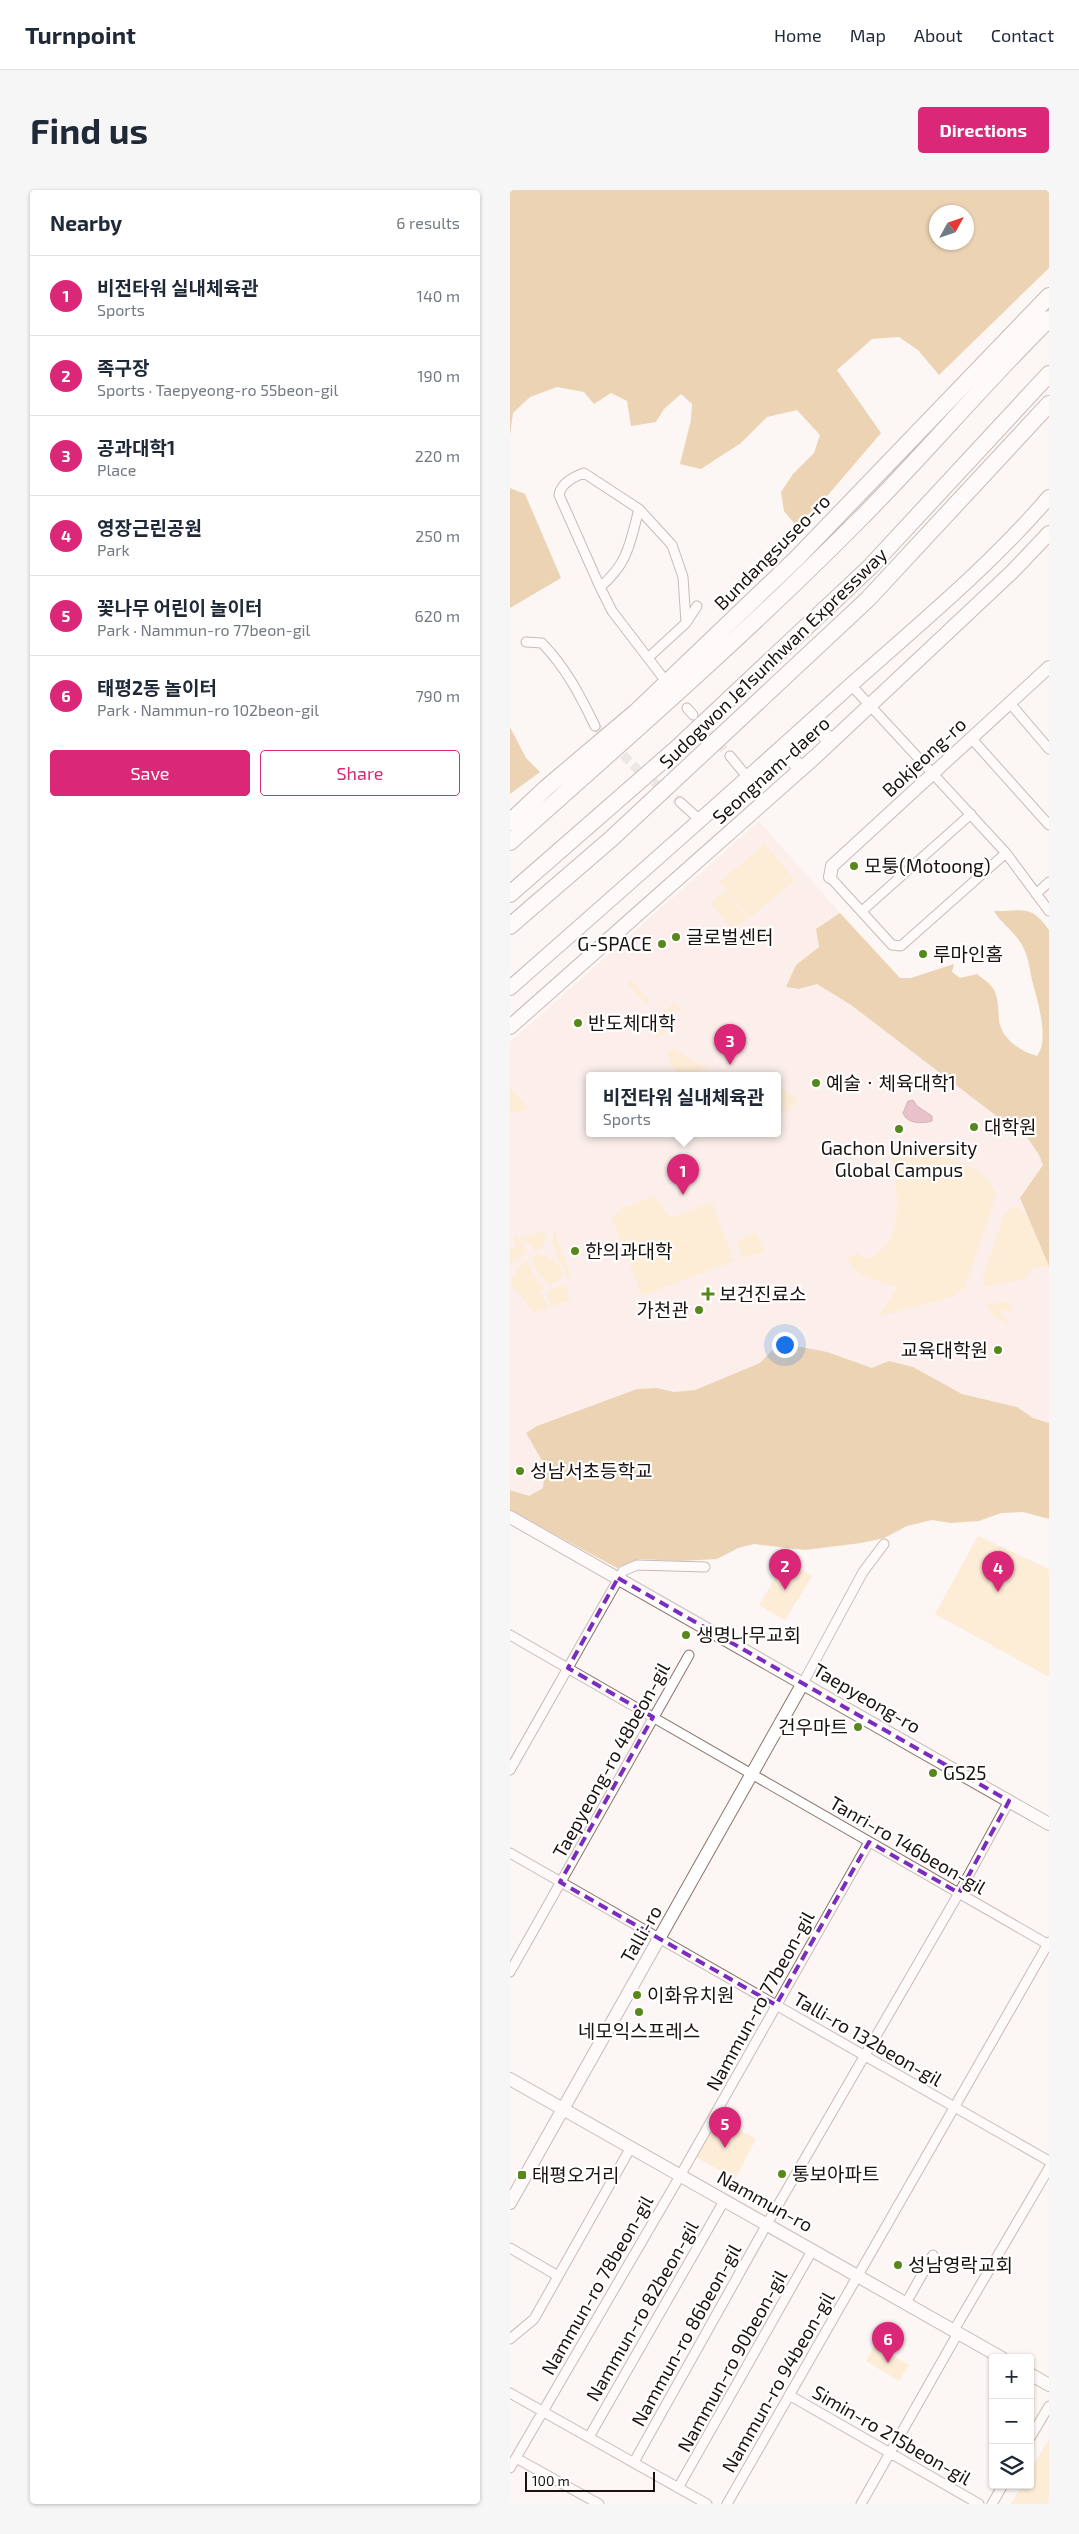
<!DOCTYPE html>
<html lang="en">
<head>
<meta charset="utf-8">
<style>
  body { margin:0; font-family:"Exo 2","Noto Sans KR",sans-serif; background:#f6f6f7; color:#1f2937 }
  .controls { position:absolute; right:15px; bottom:15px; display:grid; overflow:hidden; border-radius:5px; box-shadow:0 1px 4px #0004 }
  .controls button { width:45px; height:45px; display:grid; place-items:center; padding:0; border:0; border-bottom:1px solid #e0e1e3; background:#fff; color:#1f2937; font:25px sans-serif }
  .compass { position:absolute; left:419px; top:15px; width:45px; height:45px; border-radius:50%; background:#fff; box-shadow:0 1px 4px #0004; rotate:50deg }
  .scale { position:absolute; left:15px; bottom:12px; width:130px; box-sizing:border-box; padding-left:5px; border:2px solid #1c1310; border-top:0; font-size:14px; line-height:18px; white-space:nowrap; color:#1c1310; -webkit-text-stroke:4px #fff; paint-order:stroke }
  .you { position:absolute; left:274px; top:1154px; width:18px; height:18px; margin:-12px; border:4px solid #fff; border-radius:50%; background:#1a73e8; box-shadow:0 0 0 8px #1a73e833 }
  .badge { display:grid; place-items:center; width:32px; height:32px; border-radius:50%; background:#db2777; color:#fff; font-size:16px; font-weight:700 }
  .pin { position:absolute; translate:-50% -41px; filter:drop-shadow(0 1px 2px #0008) }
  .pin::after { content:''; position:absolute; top:26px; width:18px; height:15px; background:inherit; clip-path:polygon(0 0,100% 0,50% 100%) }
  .popup { position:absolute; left:76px; top:882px; width:195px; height:65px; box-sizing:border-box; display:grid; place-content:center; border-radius:5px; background:#fff; filter:drop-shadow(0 1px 4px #0005); font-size:16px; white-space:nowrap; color:#747a83 }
  .popup b { font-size:19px; color:#1f2937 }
  .popup::after { content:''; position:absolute; left:50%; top:100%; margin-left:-10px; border:10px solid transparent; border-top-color:#fff }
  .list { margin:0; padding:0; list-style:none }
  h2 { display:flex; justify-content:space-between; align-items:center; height:65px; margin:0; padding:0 20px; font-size:21px }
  h2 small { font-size:16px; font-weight:400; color:#747a83 }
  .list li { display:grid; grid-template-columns:32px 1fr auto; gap:15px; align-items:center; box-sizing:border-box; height:80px; padding:0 20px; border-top:1px solid #e0e1e3 }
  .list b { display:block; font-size:19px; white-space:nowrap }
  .list p { margin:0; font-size:16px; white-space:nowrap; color:#747a83 }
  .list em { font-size:16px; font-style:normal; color:#747a83 }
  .actions { display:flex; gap:10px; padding:15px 20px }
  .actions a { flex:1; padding:11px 0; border:1px solid #db2777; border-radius:5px; text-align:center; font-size:18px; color:#db2777 }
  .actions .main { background:#db2777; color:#fff }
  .icon { flex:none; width:28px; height:28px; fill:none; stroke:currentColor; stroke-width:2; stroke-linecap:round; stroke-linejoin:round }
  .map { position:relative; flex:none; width:539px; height:2314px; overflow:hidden; border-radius:5px }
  header { display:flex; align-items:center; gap:30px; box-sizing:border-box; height:70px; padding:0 25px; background:#fff; border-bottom:1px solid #e0e1e3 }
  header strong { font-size:24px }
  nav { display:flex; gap:28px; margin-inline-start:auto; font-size:18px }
  .intro { display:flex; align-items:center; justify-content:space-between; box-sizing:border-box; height:120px; padding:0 30px }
  h1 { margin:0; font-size:35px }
  .button { padding:12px 22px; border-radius:5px; background:#db2777; color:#fff; font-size:18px; font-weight:700 }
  main { display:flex; gap:30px; padding:0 30px }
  aside { flex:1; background:#fff; border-radius:5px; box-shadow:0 1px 4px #0004 }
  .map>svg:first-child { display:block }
  .built { fill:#fde7e0; fill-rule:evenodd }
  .green { fill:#ffdfb2 }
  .forest { fill:#d7a965; fill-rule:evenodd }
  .water { fill:#d28298; stroke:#9b616f }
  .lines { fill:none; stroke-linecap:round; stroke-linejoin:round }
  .street-tunnel { stroke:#dad4d2; stroke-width:9; stroke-dasharray:9 4.5; stroke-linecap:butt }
  .street-casing { stroke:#8c746b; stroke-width:11 }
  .secondary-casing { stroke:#8c746b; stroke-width:14 }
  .primary-casing { stroke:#8c746b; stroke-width:16 }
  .highway-casing { stroke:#8c746b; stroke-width:18 }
  .street { stroke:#fff; stroke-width:9 }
  .secondary { stroke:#fff; stroke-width:12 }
  .primary { stroke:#fff; stroke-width:14 }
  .highway { stroke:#fff; stroke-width:16 }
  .marked { fill:none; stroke:#7b2cbf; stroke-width:4; stroke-dasharray:10 6; stroke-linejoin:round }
  .poi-dot { fill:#56881c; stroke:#fff; stroke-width:2 }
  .labels { text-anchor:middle; stroke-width:4.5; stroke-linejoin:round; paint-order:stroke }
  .street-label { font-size:19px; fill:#1c1310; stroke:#fff }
  .poi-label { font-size:19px; fill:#1c1310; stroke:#fff; text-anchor:start }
</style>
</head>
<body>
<header>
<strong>Turnpoint</strong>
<nav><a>Home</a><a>Map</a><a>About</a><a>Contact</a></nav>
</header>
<div class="intro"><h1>Find us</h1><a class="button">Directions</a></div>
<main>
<aside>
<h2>Nearby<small>6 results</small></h2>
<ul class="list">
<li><span class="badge">1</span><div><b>비전타워 실내체육관</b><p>Sports</p></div><em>140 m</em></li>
<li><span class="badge">2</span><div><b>족구장</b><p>Sports · Taepyeong-ro 55beon-gil</p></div><em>190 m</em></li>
<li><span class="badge">3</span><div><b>공과대학1</b><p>Place</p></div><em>220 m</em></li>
<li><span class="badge">4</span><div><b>영장근린공원</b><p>Park</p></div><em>250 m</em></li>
<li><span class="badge">5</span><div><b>꽃나무 어린이 놀이터</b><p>Park · Nammun-ro 77beon-gil</p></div><em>620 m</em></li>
<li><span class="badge">6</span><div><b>태평2동 놀이터</b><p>Park · Nammun-ro 102beon-gil</p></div><em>790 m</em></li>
</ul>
<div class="actions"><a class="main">Save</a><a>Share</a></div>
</aside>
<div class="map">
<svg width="539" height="2314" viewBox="0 0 539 2314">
  <rect width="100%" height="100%" fill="#fcf6f4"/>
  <path class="built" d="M 249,631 L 330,723 L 307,739 L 309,757 L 286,775 L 289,799 L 307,794 L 341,815 L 493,931 L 509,935 L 529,965 L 533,975 L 511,1008 L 539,1076 L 539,1233 L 523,1228 L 507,1217 L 452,1204 L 403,1177 L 379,1171 L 363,1178 L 317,1162 L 281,1155 L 260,1164 L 250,1173 L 184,1200 L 164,1202 L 147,1198 L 127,1199 L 27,1236 L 16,1243 L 35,1276 L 33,1298 L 19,1306 L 0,1300 L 0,852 ZM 79,886 L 267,886 L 267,944 L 79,944 Z"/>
  <path class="green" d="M 255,654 L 285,690 L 240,728 L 209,692 Z
    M 215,701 L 238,728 L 223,741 L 200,713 Z
    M 121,790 L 139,810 L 136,815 L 117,793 Z
    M 164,813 L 178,823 C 168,818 157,819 153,830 L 155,843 L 147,848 L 141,832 Z
    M 164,858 L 185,872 L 199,877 L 170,886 L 167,880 L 164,881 L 157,863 Z
    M 270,896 L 288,910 L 277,924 L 267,916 L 267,900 Z
    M 0,897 L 18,918 L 9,922 L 0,920 Z
    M 394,957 C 417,961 484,977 486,1005 L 455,1097 L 442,1107 L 368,1127 L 388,1097 C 371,1092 345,1087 337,1069 L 347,1063 C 355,1068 360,1070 368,1063 C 397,1040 385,994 382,963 Z
    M 145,1006 L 160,1028 L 202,1012 L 224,1071 L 132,1106 L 101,1026 L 111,1022 L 110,1019 Z
    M 508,1017 L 518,1027 L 539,1076 L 523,1078 L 517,1088 L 475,1097 L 472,1090 L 494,1025 L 501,1018 Z
    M 43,1037 L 61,1087 L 57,1087 C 49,1064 41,1064 43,1037 Z
    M 33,1041 L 36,1045 L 33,1056 L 25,1062 L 20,1054 L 9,1049 Z
    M 246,1043 L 254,1062 L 233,1068 L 226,1051 Z
    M 7,1046 L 17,1061 L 8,1070 L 0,1073 L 0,1059 L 6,1057 L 3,1047 Z
    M 29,1064 C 41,1067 57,1076 51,1090 L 39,1095 L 24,1077 L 22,1067 Z
    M 15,1070 L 19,1072 C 20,1084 29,1088 34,1099 L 30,1101 L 31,1104 L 33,1104 L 38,1118 L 24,1123 L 2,1095 L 2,1087 Z
    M 55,1095 L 60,1110 L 41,1117 L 36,1102 Z
    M 254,1097 L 258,1107 L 239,1114 L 235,1104 Z
    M 495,1110 L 505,1121 L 489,1121 L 501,1135 L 483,1126 L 477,1114 L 495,1112 Z
    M 468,1346 L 539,1379 L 539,1487 L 425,1424 Z
    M 276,1370 L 302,1386 L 275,1430 L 249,1415 Z
    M 206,1927 L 246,1949 L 225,1989 L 184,1966 Z
    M 365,2155 L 399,2175 L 389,2191 L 356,2171 Z
    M 539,2249 L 539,2314 L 501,2314 L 512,2295 L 520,2295 L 520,2281 Z"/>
  <path class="forest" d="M 0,0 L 539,0 L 539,78 L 429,185 L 408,160 L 389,147 L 362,149 L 327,180 L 371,243 L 289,339 L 274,321 L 271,302 L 283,284 L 304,263 L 310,245 L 287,220 L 257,227 L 231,253 L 191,279 L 170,274 L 181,230 L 182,214 L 171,204 L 154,219 L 146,232 L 121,236 L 117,211 L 101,203 L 84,214 L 74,202 L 47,197 L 20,207 L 3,223 L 0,245 ZM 457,22 L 457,52 L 427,52 L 427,22 Z
    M 0,298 L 15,304 L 51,388 L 0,418 Z
    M 0,537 L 16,568 L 30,582 L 0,604 Z
    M 484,721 C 513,721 521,714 539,740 L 539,1076 L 510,1008 L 533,975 L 529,965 L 509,935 L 493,931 L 341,815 L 307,794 L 289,799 L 276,797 L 286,775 L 309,757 L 306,739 L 330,723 L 390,788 L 401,788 L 444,774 L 442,782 L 450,788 L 467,784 C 473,789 481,794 484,800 C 489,810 488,820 489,831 C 492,849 511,862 527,866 C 539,851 529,815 523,794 C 520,782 519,768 513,757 C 506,742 492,735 484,721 Z
    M 273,1149 L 281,1155 L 317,1162 L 362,1178 L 379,1171 L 403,1177 L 452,1204 L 507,1217 L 523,1228 L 539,1233 L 539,1329 L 513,1322 L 491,1323 L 469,1331 L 441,1333 L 422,1330 L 397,1336 L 374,1348 L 351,1353 L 295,1360 L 244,1354 L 228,1358 L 207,1369 L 171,1371 L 130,1369 L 107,1378 L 0,1320 L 0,1300 L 19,1306 L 33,1298 L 35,1276 L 16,1243 L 27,1236 L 127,1199 L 147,1198 L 164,1202 L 185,1200 L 250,1173 Z"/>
  <path class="water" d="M 403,910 L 407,916 L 422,926 L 422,931 C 412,934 397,934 393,923 L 398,911 Z"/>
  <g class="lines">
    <path class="street-tunnel" d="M 190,533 L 220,566
      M 85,536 L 129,581 L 170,612"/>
    <g class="street-casing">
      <path id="street" d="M 90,397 L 49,305 C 51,293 63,287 74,283 L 129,319
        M 16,452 L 32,453 C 56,478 70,505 85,536
        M 139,467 L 176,433 L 187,416
        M 151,485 L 102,421 L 90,397 C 118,374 120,353 129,319 L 162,355 L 173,387 L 176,433
        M 341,495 L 496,663 L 539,721
        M 499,512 L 539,559
        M 177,518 L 183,525
        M 461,548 L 539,635
        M 220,566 L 239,589
        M 170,612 L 191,631
        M 320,687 L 382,755 L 391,756 L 496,663
        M 526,704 L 539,692
        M 352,721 L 461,624
        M 0,1445 L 539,1755
        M 293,1493 L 353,1382 L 374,1354
        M 0,1580 L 113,1381 L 127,1375 L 195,1377
        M 0,1663 L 539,1971
        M 0,1782 L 179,1465
        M 0,2058 L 48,2086
        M 396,2113 L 423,2065
        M 444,2140 L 539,1978
        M 0,2149 L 24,2129 L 121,1957
        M 0,2203 L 197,2314
        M 279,2205 L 469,2314
        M 79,2247 L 214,2011
        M 520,2248 L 539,2216
        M 6,2268 L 89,2314
        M 124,2272 L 257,2034 L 449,1703 L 499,1611
        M 0,2278 L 170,1986 L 359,1652
        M 168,2298 L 303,2059
        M 217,2314 L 539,1752
        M 351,2314 L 448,2143
        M 482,2314 L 493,2295"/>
    </g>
    <g class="secondary-casing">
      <path id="secondary" d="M 320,687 L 322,676 L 539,477
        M 0,1327 L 539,1634
        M 0,1889 L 492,2168
        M 0,2013 L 293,1493
        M 520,2184 L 539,2195"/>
    </g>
    <g class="primary-casing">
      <path id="primary" d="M 302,531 L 321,552
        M 272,558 L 291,579
        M 0,798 C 115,697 229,596 342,494 C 409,434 480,376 539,307
        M 0,837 L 306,566 L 503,381 L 539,343"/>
    </g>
    <g class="highway-casing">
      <path id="highway" d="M 0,632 L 36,598 L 126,522 L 287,368 L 539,106
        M 0,652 C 118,547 236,444 347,332 C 413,266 473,194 539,129
        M 0,704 L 166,559 L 360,377 L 539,184
        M 0,736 L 101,649 L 358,409 L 539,214"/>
    </g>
    <use href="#street" class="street"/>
    <use href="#secondary" class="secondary"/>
    <use href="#primary" class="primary"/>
    <use href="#highway" class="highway"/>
  </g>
  <path d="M0 0H539V2314H0ZM 108,1388 L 499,1611 L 449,1703 L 359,1652 L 266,1815 L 50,1692 L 143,1527 L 58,1478 Z" fill="#fcf6f4" fill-opacity=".55" fill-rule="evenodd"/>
  <path class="marked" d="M 108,1388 L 499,1611 L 449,1703 L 359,1652 L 266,1815 L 50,1692 L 143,1527 L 58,1478 Z"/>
  <g class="poi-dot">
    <circle cx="344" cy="676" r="5"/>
    <circle cx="166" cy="747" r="5"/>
    <circle cx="152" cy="754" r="5"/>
    <circle cx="413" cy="764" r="5"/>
    <circle cx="68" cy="833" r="5"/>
    <circle cx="306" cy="893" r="5"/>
    <circle cx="464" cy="937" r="5"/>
    <circle cx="389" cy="939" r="5"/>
    <circle cx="65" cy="1061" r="5"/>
    <path d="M195.5 1096.5h5v5h5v5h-5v5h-5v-5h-5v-5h5z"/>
    <circle cx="189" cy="1120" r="5"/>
    <circle cx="488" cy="1160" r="5"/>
    <circle cx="10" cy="1281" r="5"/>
    <circle cx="176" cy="1445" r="5"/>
    <circle cx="348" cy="1537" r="5"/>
    <circle cx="423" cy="1583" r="5"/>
    <circle cx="127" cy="1805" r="5"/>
    <circle cx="129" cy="1822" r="5"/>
    <circle cx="272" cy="1984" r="5"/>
    <rect x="7" y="1980" width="10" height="10" rx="2.5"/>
    <circle cx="388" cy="2075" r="5"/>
  </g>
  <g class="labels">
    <g class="street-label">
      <text transform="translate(262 362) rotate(-45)" y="7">Bundangsuseo-ro</text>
      <text transform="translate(263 468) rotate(-44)" y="7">Sudogwon Je1sunhwan Expressway</text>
      <text transform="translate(414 567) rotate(-43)" y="7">Bokjeong-ro</text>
      <text transform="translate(261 580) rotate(-42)" y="7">Seongnam-daero</text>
      <text transform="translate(357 1508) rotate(30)" y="7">Taepyeong-ro</text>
      <text transform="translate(101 1570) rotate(-61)" y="7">Taepyeong-ro 48beon-gil</text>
      <text transform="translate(398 1655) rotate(30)" y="7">Tanri-ro 146beon-gil</text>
      <text transform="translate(131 1744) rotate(-60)" y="7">Talli-ro</text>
      <text transform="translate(250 1811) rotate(-61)" y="7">Nammun-ro 77beon-gil</text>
      <text transform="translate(358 1849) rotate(30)" y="7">Talli-ro 132beon-gil</text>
      <text transform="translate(255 2011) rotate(29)" y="7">Nammun-ro</text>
      <text transform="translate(87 2095) rotate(-60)" y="7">Nammun-ro 78beon-gil</text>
      <text transform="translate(132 2121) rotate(-60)" y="7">Nammun-ro 82beon-gil</text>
      <text transform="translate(176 2145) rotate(-61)" y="7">Nammun-ro 86beon-gil</text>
      <text transform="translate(222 2171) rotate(-61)" y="7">Nammun-ro 90beon-gil</text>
      <text transform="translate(268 2192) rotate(-60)" y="7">Nammun-ro 94beon-gil</text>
      <text transform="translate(382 2245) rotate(30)" y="7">Simin-ro 215beon-gil</text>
    </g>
    <g class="poi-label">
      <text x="354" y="683">모퉁(Motoong)</text>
      <text x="176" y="754">글로벌센터</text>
      <text x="142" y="761" text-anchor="end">G-SPACE</text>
      <text x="423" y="771">루마인홈</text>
      <text x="78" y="840">반도체대학</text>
      <text x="316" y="900">예술ㆍ체육대학1</text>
      <text x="474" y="944">대학원</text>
      <text x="389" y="965" text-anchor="middle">Gachon University<tspan x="389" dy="22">Global Campus</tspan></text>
      <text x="75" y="1068">한의과대학</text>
      <text x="209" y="1111">보건진료소</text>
      <text x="179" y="1127" text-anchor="end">가천관</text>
      <text x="478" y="1167" text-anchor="end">교육대학원</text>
      <text x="20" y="1288">성남서초등학교</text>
      <text x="186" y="1452">생명나무교회</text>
      <text x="338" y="1544" text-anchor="end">건우마트</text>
      <text x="433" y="1590">GS25</text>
      <text x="137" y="1812">이화유치원</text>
      <text x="129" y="1848" text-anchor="middle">네모익스프레스</text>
      <text x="282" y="1991">통보아파트</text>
      <text x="22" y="1992">태평오거리</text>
      <text x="398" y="2082">성남영락교회</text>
    </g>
  </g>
</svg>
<div class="controls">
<button>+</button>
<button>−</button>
<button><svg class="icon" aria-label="layers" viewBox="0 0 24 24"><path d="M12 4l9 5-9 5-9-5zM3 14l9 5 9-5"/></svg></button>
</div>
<svg class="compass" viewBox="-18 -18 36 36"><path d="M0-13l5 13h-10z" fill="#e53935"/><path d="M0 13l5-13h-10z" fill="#747a83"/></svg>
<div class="scale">100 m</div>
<div class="you"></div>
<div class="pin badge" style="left:173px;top:1005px">1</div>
<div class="popup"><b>비전타워 실내체육관</b>Sports</div>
<div class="pin badge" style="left:275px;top:1400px">2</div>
<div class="pin badge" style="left:220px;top:875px">3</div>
<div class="pin badge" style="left:488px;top:1402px">4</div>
<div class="pin badge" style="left:215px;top:1958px">5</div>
<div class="pin badge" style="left:378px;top:2173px">6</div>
</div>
</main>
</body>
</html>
